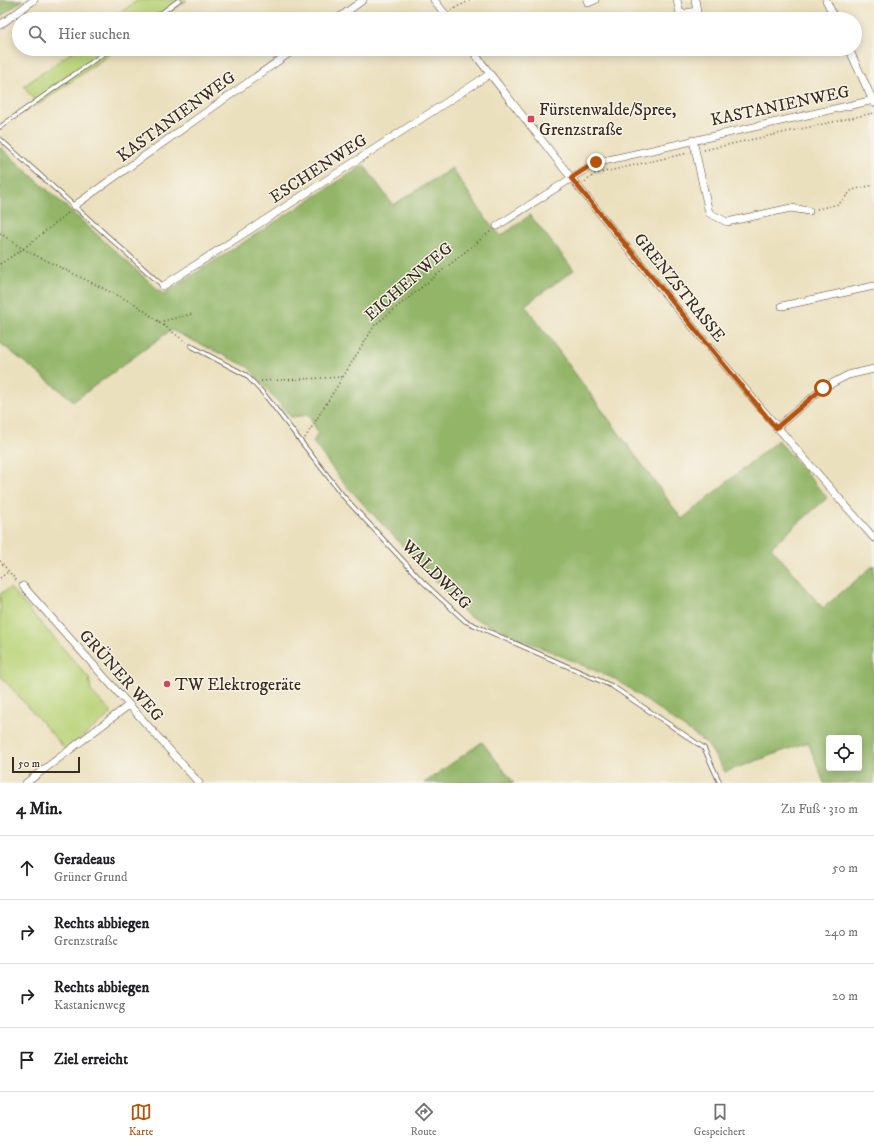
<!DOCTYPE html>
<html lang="de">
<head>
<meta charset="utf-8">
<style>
  body { margin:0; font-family:"IM FELL DW Pica",serif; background:#f6f6f6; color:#202124 }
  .controls { position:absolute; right:12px; bottom:12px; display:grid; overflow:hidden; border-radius:4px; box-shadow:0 2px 10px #0003 }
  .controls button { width:36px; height:36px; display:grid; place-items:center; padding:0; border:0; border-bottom:1px solid #e0e0e0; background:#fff; color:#202124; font:20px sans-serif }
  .scale { position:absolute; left:12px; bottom:10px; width:68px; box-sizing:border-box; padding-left:4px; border:2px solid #3b2a1e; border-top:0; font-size:11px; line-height:14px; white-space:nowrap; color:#3b2a1e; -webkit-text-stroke:3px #f7f3e8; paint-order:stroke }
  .stop { position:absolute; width:12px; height:12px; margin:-9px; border:3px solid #b45309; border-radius:50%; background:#fff }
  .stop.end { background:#b45309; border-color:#fff; box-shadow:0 1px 4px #0008 }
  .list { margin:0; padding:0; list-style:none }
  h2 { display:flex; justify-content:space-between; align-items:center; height:52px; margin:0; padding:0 16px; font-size:17px }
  h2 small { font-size:13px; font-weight:400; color:#757577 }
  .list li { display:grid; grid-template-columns:26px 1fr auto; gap:12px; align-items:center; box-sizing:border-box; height:64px; padding:0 16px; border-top:1px solid #e0e0e0 }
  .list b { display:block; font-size:15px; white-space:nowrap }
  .list p { margin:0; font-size:13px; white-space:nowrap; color:#757577 }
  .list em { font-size:13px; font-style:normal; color:#757577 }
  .icon { flex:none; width:22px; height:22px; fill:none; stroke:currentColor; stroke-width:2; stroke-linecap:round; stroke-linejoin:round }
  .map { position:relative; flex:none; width:874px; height:783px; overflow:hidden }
  .search { position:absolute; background:#fff; box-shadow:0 2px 10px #0003; left:12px; right:12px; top:12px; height:44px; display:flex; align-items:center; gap:10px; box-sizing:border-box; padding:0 14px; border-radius:22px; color:#757577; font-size:15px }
  .sheet { height:308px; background:#fff }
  nav { display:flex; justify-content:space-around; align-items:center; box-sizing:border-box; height:56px; border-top:1px solid #e0e0e0; background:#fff; font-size:11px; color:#757577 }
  nav a { display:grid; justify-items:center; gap:2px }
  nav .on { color:#b45309 }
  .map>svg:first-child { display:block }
  .green { fill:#b9d378; stroke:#7a7e4b }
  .forest { fill:#92b568; stroke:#667043; fill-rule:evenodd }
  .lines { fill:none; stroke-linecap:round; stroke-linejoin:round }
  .lane-casing { stroke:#554536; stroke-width:5 }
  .street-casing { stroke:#554536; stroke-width:8 }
  .path { stroke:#554536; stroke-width:1.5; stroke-dasharray:1 3; stroke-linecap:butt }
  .lane { stroke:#fff; stroke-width:3.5 }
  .street { stroke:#fff; stroke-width:7 }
  .route { stroke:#b45309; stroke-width:5 }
  .poi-dot { fill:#d1495b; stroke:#f7f3e8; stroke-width:1.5 }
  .labels { text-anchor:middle; stroke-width:3; stroke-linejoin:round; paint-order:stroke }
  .street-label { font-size:17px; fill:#3b2a1e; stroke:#f7f3e8 }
  .poi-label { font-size:17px; fill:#3b2a1e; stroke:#f7f3e8; text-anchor:start }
</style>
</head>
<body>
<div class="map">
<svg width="874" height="783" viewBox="0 0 874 783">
  <rect width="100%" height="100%" fill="#f7f3e8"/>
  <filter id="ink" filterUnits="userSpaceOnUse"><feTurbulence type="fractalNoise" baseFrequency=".025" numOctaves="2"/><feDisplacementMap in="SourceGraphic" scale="8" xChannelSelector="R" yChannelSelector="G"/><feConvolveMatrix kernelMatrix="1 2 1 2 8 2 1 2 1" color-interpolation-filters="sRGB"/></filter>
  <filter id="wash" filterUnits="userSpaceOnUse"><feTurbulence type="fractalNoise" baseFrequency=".012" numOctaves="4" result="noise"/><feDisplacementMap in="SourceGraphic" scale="16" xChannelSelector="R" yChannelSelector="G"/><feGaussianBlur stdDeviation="0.9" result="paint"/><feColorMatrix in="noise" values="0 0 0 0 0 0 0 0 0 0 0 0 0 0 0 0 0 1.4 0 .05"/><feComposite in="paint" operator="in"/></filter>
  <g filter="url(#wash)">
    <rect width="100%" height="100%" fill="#ebe0be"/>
    <path class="green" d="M 138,0 L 187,0 L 160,19 L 111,19 Z
      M 76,49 L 117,49 L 38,105 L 24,86 Z
      M 10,588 L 89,678 L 91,691 L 112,713 L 66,750 L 0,675 L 0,594 Z"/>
    <path class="forest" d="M 0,0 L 23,0 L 0,17 Z
      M 0,147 L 163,294 L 364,165 L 393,205 L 452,168 L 486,219 L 501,236 L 530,215 L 574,270 L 525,305 L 682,519 L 778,440 L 827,498 L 771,547 L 823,608 L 874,565 L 874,783 L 824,783 L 808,742 L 725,772 L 707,744 L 617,680 L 468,616 L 341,480 L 313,442 L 318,433 L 309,415 L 291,417 L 248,367 L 171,330 L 74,401 L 0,343 ZM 829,738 L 859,738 L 859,768 L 829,768 Z
      M 482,742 L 514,783 L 424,783 Z"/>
  </g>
  <g filter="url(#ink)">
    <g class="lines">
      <g class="lane-casing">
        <path id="lane" d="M 153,19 L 179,0
          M 0,127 L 110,49
          M 0,139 L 163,286
          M 191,346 L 246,375 L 264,394 L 344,497 L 422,581 L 465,621 L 612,686 L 704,748 L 720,783"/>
      </g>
      <g class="street-casing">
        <path id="street" d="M 434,0 L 449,19
          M 587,0 L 588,3 L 595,0
          M 677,0 L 680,14 L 697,11 L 695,0
          M 826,0 L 835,19
          M 337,19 L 363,0
          M 0,25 L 34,0
          M 471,49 C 599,217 734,380 874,538
          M 849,49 L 874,103
          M 693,140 L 709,213 L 727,222 L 791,208 L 809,211
          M 74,206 L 295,49
          M 497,226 L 595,163 L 874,100
          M 163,286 L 490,74
          M 782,306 L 874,286
          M 776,428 L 823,388 L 848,375 L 874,369
          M 23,586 L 199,783
          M 26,783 L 129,705"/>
      </g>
      <path class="path" d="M 451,10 L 471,0
        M 704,150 L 874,113
        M 585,182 L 595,174 L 688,153
        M 817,209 L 839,204 L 852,190 L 874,185
        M 0,233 L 23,249 L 135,304 L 186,342
        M 0,264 L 23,249 L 69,212
        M 159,322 L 192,314
        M 261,381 L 343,377
        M 305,438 L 375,325 L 491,231
        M 0,561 L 17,581
        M 0,578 L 8,572"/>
      <use href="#lane" class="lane"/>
      <use href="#street" class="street"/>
    </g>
  </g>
  <g class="lines" filter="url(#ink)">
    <path class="route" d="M 596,162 L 571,178 L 776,428 L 823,388"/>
  </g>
  <g class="poi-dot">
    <rect x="527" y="115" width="8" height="8" rx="2"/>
    <circle cx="167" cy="684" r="4"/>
  </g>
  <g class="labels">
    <g class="street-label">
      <text transform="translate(780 105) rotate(-12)" y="6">KASTANIENWEG</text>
      <text transform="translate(176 116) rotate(-36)" y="6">KASTANIENWEG</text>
      <text transform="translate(318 168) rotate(-33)" y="6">ESCHENWEG</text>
      <text transform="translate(408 281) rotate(-41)" y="6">EICHENWEG</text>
      <text transform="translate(680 287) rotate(51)" y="6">GRENZSTRASSE</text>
      <text transform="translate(437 574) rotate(45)" y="6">WALDWEG</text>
      <text transform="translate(122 675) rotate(48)" y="6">GRÜNER WEG</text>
    </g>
    <g class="poi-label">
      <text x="539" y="115">Fürstenwalde/Spree,<tspan x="539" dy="20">Grenzstraße</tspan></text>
      <text x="175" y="690">TW Elektrogeräte</text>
    </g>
  </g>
</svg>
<div class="controls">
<button><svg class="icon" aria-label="locate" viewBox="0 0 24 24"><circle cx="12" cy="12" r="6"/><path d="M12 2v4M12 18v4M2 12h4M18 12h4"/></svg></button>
</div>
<div class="scale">50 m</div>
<div class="stop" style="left:823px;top:388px"></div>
<div class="stop end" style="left:596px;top:162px"></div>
<div class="search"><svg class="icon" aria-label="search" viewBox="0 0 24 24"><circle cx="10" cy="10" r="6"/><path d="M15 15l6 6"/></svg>Hier suchen</div>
</div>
<section class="sheet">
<h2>4 Min.<small>Zu Fuß · 310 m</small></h2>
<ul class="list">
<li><svg class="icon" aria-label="ahead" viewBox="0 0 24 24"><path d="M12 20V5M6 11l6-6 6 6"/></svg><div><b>Geradeaus</b><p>Grüner Grund</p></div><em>50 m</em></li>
<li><svg class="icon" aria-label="right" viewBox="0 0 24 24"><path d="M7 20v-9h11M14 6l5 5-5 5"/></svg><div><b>Rechts abbiegen</b><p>Grenzstraße</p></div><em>240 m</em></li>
<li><svg class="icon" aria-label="right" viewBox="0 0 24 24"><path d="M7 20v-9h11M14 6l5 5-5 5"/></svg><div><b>Rechts abbiegen</b><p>Kastanienweg</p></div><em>20 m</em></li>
<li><svg class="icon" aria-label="arrive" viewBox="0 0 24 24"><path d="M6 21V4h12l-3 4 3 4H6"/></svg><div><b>Ziel erreicht</b></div></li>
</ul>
</section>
<nav>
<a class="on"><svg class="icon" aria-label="map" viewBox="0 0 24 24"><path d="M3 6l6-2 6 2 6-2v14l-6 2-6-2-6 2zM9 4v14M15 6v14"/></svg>Karte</a>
<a><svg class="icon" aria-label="directions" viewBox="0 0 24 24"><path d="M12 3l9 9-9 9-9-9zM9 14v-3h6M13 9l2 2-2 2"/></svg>Route</a>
<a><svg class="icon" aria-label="saved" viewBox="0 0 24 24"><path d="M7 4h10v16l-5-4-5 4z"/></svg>Gespeichert</a>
</nav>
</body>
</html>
